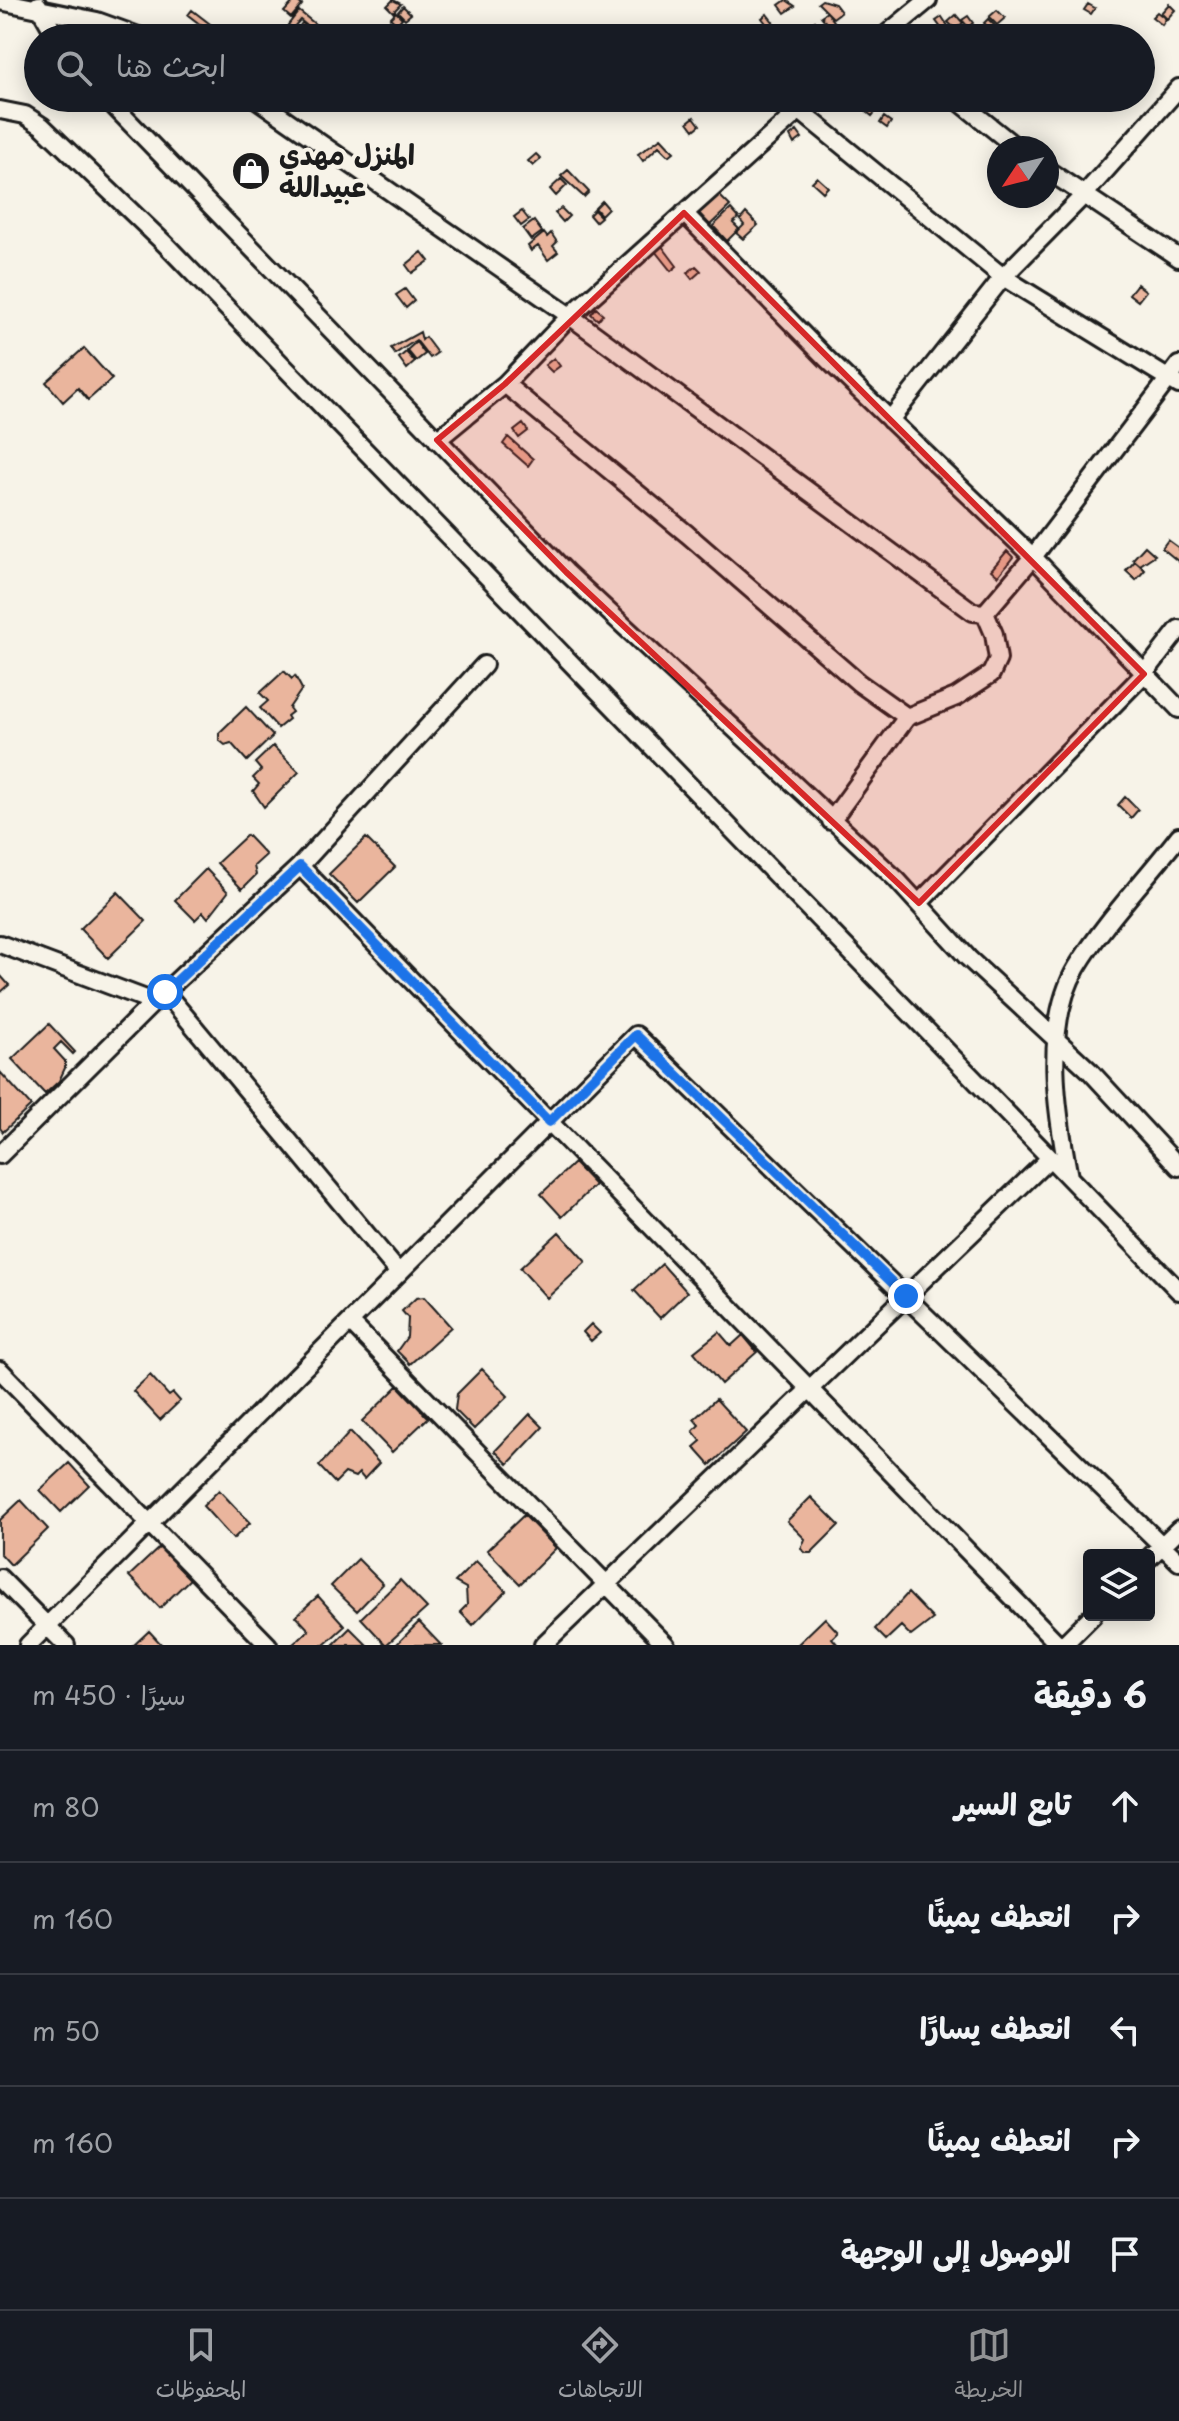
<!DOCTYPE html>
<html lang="ar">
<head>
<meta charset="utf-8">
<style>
  body { margin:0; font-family:"Playpen Sans","Playpen Sans Arabic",sans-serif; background:#20242c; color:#f1f3f6; direction:rtl }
  .controls { position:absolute; right:24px; bottom:24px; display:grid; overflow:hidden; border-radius:8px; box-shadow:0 4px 20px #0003 }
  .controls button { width:72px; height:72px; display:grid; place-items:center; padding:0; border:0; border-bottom:2px solid #363941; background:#171b24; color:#f1f3f6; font:40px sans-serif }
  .compass { position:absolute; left:987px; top:136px; width:72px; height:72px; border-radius:50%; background:#171b24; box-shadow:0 4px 20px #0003; rotate:235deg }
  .stop { position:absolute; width:24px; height:24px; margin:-18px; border:6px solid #1a73e8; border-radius:50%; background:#fff }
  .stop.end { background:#1a73e8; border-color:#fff; box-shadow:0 2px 8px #0008 }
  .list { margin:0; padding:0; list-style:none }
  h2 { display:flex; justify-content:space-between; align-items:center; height:104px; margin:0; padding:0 32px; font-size:34px }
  h2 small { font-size:26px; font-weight:400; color:#9ea1a6 }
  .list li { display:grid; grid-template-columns:52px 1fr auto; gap:24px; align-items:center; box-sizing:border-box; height:112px; padding:0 32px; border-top:2px solid #363941 }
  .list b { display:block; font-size:30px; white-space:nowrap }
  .list em { font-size:26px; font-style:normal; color:#9ea1a6 }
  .icon { flex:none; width:44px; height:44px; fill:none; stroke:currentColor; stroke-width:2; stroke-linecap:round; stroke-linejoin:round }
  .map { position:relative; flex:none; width:1179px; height:1645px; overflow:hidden; direction:ltr }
  .search { position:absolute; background:#171b24; box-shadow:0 4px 20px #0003; left:24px; right:24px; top:24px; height:88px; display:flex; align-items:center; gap:20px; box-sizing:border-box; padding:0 28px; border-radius:44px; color:#9ea1a6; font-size:30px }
  .sheet { height:664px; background:#171b24 }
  nav { display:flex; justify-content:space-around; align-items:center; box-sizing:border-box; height:112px; border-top:2px solid #363941; background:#171b24; font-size:22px; color:#9ea1a6 }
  nav a { display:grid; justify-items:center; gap:4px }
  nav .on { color:#919294 }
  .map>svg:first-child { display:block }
  .building { fill:#eab59d; stroke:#1c1c1c; stroke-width:2 }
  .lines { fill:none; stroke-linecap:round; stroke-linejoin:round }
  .minor-casing { stroke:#1c1c1c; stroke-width:22 }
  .minor { stroke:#f7f3e8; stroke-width:16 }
  .route { stroke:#1a73e8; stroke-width:10 }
  .marked { fill:#d62828; fill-opacity:0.2; stroke:#d62828; stroke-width:6; stroke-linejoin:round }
  .labels { text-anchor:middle; stroke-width:8; stroke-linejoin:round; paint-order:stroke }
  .poi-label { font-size:28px; font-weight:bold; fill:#1c1c1c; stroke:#f7f3e8; text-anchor:start }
</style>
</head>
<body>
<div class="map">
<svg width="1179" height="1645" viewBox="0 0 1179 1645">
  <rect width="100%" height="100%" fill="#f7f3e8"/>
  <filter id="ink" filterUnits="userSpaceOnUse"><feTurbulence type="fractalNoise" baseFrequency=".0125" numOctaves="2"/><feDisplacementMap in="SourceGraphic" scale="16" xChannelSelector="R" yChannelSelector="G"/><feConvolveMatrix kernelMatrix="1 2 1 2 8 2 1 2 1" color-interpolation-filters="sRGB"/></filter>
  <g filter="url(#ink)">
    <path class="building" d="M 295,0 L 302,5 L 291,18 L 284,12 Z
      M 393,0 L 401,4 L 393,12 L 387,6 Z
      M 786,0 L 795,6 L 785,13 L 779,5 Z
      M 822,0 L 835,4 L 841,12 L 833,18 L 818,3 Z
      M 1088,4 L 1095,8 L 1091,14 L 1084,10 Z
      M 1169,4 L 1175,10 L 1167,19 L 1161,13 Z
      M 403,6 L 411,14 L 405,19 L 398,12 Z
      M 192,10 L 214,27 L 210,32 L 188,15 Z
      M 997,10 L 1005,18 L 997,25 L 989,17 Z
      M 299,11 L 315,24 L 311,29 L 300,20 L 293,28 L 288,25 Z
      M 396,12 L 402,18 L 397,24 L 390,18 Z
      M 827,12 L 839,28 L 834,33 L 821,16 Z
      M 1157,12 L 1166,19 L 1162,25 L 1152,17 Z
      M 767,14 L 777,27 L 772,31 L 762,18 Z
      M 956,15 L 963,23 L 955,29 L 948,22 Z
      M 968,16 L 973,23 L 968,27 L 962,20 Z
      M 942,17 L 952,32 L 947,36 L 936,21 Z
      M 988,19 L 995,26 L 991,30 L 984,23 Z
      M 815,21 L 828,38 L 814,38 L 806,28 Z
      M 302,23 L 316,35 L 313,38 L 305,38 L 296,31 Z
      M 873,105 L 878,109 L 872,116 L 867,112 Z
      M 694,117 L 700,125 L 694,130 L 688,122 Z
      M 884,117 L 891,122 L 887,128 L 880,123 Z
      M 797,131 L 802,138 L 794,144 L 790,136 Z
      M 661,138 L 674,152 L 669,156 L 659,146 L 643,161 L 638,154 Z
      M 536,154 L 541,159 L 533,166 L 528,161 Z
      M 568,170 L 589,192 L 584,197 L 561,176 Z
      M 817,177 L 828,187 L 823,192 L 812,182 Z
      M 561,179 L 567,185 L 556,196 L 550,189 Z
      M 717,193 L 730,206 L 710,225 L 697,211 Z
      M 602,201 L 608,208 L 601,215 L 595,208 Z
      M 561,208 L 569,216 L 563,222 L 555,213 Z
      M 731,209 L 739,218 L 733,223 L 739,229 L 727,241 L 713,226 Z
      M 594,210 L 601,217 L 595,222 L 589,215 Z
      M 522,211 L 529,220 L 521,226 L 514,217 Z
      M 746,213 L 758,225 L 743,239 L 736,233 L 744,225 L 740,220 Z
      M 534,221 L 542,232 L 531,240 L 523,229 Z
      M 544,233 L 547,237 L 551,233 L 557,242 L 553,246 L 558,252 L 548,260 L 538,246 L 531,251 L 528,246 Z
      M 662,246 L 677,266 L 671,271 L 655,251 Z
      M 422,252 L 429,261 L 412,273 L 406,265 Z
      M 696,266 L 701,271 L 692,279 L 687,273 Z
      M 1137,284 L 1146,291 L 1138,301 L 1129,294 Z
      M 405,289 L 414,301 L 406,308 L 396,295 Z
      M 596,308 L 603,314 L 598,320 L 591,314 Z
      M 420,332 L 422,340 L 425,337 L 437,353 L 430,358 L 416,340 L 395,354 L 391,348 Z
      M 416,342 L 425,354 L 416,361 L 407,350 Z
      M 84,348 L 112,379 L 88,400 L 78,388 L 63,402 L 46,382 Z
      M 406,352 L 415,362 L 407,369 L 399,358 Z
      M 554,358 L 560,366 L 552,372 L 545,365 Z
      M 523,424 L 528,431 L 519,438 L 514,431 Z
      M 508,437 L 533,459 L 528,466 L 503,444 Z
      M 1168,540 L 1179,548 L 1179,562 L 1162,548 Z
      M 1145,546 L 1155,555 L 1140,565 L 1133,559 Z
      M 1007,551 L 1013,557 L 998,576 L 991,570 Z
      M 1135,561 L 1145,570 L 1136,580 L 1126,571 Z
      M 284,671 L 292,679 L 295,676 L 302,689 L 289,708 L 292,712 L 287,716 L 289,719 L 278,728 L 260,708 L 268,701 L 260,693 Z
      M 246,707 L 273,736 L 247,761 L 231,743 L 225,745 L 219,740 L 219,733 Z
      M 273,746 L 299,772 L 264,807 L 253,791 L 259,784 L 253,778 L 261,770 L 255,763 Z
      M 1125,797 L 1138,810 L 1131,818 L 1118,805 Z
      M 247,835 L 266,855 L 254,866 L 256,875 L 242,889 L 217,863 Z
      M 366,838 L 395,867 L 358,903 L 329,874 Z
      M 206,869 L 228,892 L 208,918 L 203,912 L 195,920 L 175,900 Z
      M 118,892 L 146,921 L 108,958 L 80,929 Z
      M 0,975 L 9,985 L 0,993 Z
      M 49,1024 L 75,1052 L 73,1054 L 61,1042 L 54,1049 L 65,1061 L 65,1068 L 59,1081 L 45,1094 L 12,1059 Z
      M 0,1072 L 31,1106 L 3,1132 L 0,1128 Z
      M 574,1163 L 595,1185 L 562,1217 L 541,1194 Z
      M 559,1232 L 586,1262 L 547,1298 L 520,1268 Z
      M 662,1264 L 687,1292 L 660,1318 L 634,1290 Z
      M 424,1297 L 451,1327 L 410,1364 L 397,1351 L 407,1337 L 408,1318 L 402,1311 L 416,1298 Z
      M 591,1324 L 600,1333 L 591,1341 L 583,1332 Z
      M 719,1332 L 731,1346 L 743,1335 L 757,1352 L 721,1384 L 694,1352 Z
      M 482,1369 L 508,1396 L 474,1429 L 455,1410 L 457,1394 Z
      M 150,1375 L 169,1396 L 173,1393 L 180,1401 L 160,1420 L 133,1391 Z
      M 398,1386 L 428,1418 L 392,1452 L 362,1421 Z
      M 716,1399 L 746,1432 L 710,1465 L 694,1447 L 701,1441 L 693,1431 L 699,1425 L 694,1419 Z
      M 530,1414 L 543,1427 L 508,1464 L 495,1451 Z
      M 350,1432 L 379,1463 L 364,1479 L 359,1473 L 355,1477 L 345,1473 L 335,1483 L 319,1466 Z
      M 69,1463 L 89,1485 L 61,1512 L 40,1490 Z
      M 219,1490 L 250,1523 L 233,1539 L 203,1506 Z
      M 811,1497 L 839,1525 L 811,1553 L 806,1553 L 801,1549 L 805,1539 L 787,1521 Z
      M 21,1500 L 48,1529 L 11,1565 L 0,1553 L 0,1520 Z
      M 524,1515 L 556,1548 L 520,1584 L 487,1550 Z
      M 160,1547 L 191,1578 L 160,1608 L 129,1576 Z
      M 358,1559 L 383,1584 L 357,1611 L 331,1586 Z
      M 476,1561 L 506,1591 L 473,1625 L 460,1612 L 467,1605 L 466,1588 L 455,1582 Z
      M 400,1580 L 427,1608 L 386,1645 L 361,1618 Z
      M 908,1593 L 933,1619 L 911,1636 L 901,1626 L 886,1640 L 875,1629 Z
      M 318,1596 L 345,1626 L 324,1645 L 292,1645 L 309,1630 L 296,1616 Z
      M 825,1618 L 838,1632 L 832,1638 L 838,1645 L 797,1645 Z
      M 419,1622 L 441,1645 L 396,1645 Z
      M 350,1628 L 367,1645 L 333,1645 Z
      M 149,1631 L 162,1645 L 134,1645 Z"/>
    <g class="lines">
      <g class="minor-casing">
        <path id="minor" d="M 0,1 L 97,21 L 144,38
          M 38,5 L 57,38
          M 882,38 L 928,0
          M 106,98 L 566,572 L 896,879 L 968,958 L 1090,1071 L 1179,1167
          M 255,98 L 570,316 L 813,98
          M 955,98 L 1017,148
          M 0,110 L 25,115 L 42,126 L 165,244 L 1179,1291
          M 799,110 L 1003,277 L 1179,385
          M 1047,170 L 1179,258
          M 684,213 L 825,357 L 1033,557 L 1179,709
          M 505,384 L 687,534 L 859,683 L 907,717
          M 890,420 L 1003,277 L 1082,197 L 1179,88
          M 437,440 L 505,384 L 570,316 L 973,612 L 985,613 L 1033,557 L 1179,365
          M 831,821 L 907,717 L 956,697 L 991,674 L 998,659 L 994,634 L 985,613
          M 300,866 L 1059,1645
          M 919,903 L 1144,674 L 1179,629
          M 0,944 L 154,1002
          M 165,992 L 399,1273
          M 0,1155 L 154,1002 L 300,866 L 484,665
          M 1069,1177 C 1057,1115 1042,1025 1077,967 C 1105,921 1146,879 1179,836
          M 350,1322 L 666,1645
          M 0,1370 L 268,1645
          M 1149,1558 L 1179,1529
          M 0,1578 L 66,1645
          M 28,1645 L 636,1035 L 1179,1562
          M 543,1645 L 1050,1158
          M 1063,1645 L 1093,1615"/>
      </g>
      <use href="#minor" class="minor"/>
    </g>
  </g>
  <g class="lines" filter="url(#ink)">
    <path class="route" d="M 165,992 L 300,866 L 549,1122 L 636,1035 L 906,1296"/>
  </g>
  <path class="marked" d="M 684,213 L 1144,674 L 919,903 L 566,572 L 437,440 L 505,384 Z"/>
  <defs>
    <g id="shop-disc" transform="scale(2)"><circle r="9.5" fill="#1c1c1c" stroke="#f7f3e8"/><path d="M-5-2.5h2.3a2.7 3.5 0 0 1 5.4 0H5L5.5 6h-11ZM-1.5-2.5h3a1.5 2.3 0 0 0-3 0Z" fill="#fff"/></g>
  </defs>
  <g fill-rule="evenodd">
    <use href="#shop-disc" x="251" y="171"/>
  </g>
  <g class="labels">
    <g class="poi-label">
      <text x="279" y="165">المنزل مهدي<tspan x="279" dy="32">عبيدالله</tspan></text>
    </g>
  </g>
</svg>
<div class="controls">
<button><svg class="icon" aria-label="layers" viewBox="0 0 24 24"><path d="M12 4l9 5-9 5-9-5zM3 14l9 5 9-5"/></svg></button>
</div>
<svg class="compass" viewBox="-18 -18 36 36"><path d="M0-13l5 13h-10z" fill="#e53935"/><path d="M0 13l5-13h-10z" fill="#9ea1a6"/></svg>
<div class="stop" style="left:165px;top:992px"></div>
<div class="stop end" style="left:906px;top:1296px"></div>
<div class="search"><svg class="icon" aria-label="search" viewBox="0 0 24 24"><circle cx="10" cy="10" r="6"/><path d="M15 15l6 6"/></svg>ابحث هنا</div>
</div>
<section class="sheet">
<h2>6 دقيقة<small>سيرًا · 450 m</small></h2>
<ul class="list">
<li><svg class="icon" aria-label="ahead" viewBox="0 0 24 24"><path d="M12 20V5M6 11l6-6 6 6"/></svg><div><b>تابع السير</b></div><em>80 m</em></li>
<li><svg class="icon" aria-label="right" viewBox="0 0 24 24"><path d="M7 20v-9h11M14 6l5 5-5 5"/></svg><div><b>انعطف يمينًا</b></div><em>160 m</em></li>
<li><svg class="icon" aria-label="left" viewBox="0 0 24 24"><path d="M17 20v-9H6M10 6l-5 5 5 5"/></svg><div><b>انعطف يسارًا</b></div><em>50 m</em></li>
<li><svg class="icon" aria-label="right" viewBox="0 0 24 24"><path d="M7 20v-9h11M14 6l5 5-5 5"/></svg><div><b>انعطف يمينًا</b></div><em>160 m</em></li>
<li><svg class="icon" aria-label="arrive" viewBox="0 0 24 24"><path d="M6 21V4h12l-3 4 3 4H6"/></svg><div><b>الوصول إلى الوجهة</b></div></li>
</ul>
</section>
<nav>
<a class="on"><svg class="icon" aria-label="map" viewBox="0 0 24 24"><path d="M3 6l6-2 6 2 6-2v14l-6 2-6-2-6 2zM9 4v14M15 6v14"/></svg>الخريطة</a>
<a><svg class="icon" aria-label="directions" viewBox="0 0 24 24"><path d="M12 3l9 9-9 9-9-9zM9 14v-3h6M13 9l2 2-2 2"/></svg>الاتجاهات</a>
<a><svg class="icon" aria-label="saved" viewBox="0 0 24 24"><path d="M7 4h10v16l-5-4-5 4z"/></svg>المحفوظات</a>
</nav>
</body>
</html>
